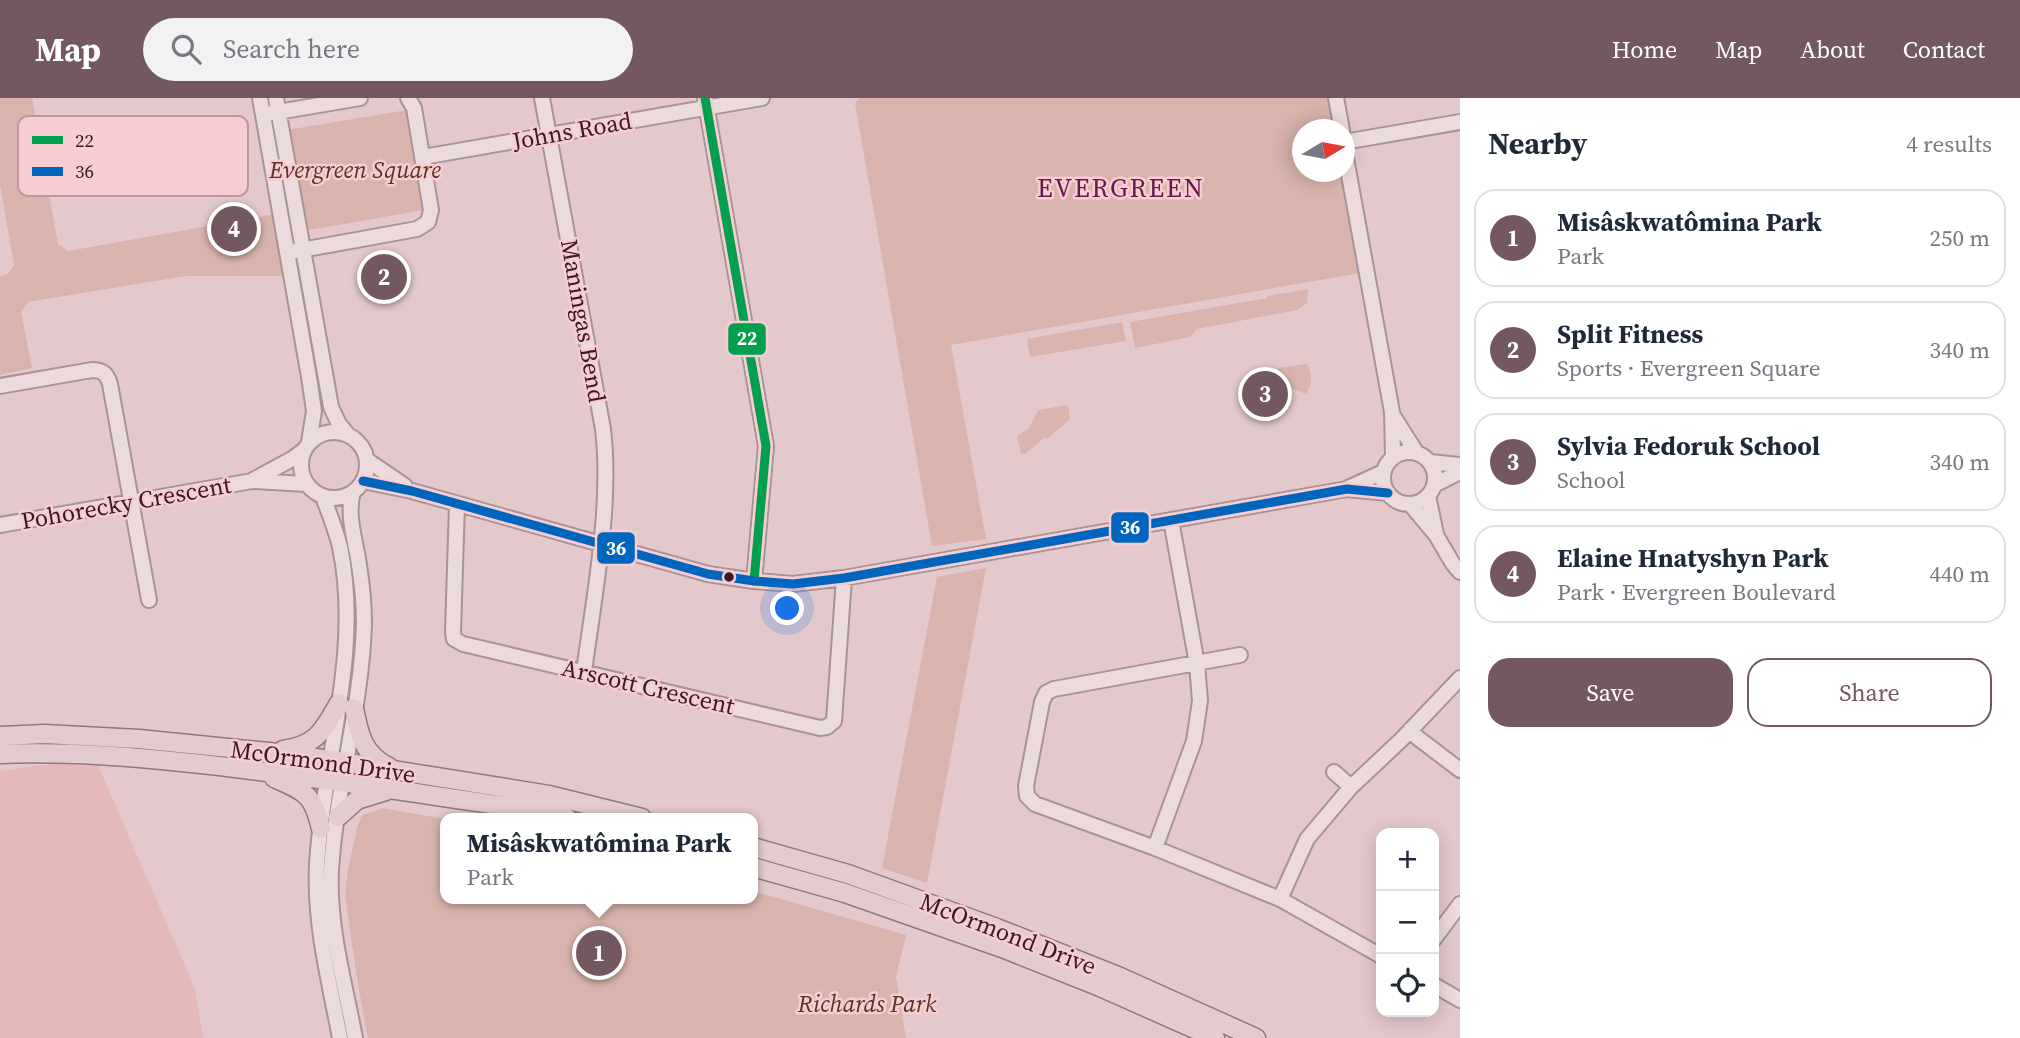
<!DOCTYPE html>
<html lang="en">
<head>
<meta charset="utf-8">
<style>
  body { margin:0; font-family:"Source Serif 4",serif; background:#f2f2f3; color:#1f2937 }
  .controls { position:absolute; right:21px; bottom:21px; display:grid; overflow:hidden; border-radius:14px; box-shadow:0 4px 18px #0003 }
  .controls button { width:63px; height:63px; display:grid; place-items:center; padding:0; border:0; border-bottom:2px solid #e0e1e3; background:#fff; color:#1f2937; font:35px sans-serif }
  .compass { position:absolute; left:1292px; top:21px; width:63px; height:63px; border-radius:50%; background:#fff; box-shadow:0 4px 18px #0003; rotate:80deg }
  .you { position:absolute; left:788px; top:511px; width:24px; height:24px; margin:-18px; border:5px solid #fff; border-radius:50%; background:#1a73e8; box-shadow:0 0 0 10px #1a73e833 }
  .badge { display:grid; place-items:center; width:46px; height:46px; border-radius:50%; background:#74585f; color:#fff; font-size:23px; font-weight:700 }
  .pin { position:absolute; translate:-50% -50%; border:4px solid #fff; box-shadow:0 2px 7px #0006 }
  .popup { position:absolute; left:440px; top:715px; width:318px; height:91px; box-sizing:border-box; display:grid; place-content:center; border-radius:14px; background:#fff; filter:drop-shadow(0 2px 5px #0005); font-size:23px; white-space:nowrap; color:#747a83 }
  .popup b { font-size:26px; color:#1f2937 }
  .popup::after { content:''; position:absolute; left:50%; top:100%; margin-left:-14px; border:14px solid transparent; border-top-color:#fff }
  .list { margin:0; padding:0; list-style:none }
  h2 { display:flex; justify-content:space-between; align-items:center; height:91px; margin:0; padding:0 28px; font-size:30px }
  h2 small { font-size:23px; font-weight:400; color:#747a83 }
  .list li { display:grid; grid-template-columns:46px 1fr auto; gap:21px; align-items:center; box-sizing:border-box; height:98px; margin:0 14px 14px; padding:0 14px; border:2px solid #e0e1e3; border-radius:21px }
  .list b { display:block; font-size:26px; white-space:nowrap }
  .list p { margin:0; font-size:23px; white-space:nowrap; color:#747a83 }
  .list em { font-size:23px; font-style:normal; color:#747a83 }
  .actions { display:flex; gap:14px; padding:21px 28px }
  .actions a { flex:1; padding:16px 0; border:2px solid #74585f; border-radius:21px; text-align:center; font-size:24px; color:#74585f }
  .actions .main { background:#74585f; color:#fff }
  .icon { flex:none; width:38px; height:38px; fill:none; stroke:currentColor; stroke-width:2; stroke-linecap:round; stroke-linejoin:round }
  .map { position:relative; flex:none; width:1460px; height:940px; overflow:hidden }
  header { display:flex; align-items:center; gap:42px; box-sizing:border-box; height:98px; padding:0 35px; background:#74585f; color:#fff }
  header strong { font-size:33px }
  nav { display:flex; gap:38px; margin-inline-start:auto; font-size:24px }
  .search { width:490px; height:63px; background:#f2f2f3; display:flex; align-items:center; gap:18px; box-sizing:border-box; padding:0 24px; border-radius:38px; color:#747a83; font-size:26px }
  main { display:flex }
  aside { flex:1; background:#fff }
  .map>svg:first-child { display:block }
  .farmland { fill:#e5b8b9 }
  .green { fill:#d8b4ac }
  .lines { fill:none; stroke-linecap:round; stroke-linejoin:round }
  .minor-casing { stroke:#a89397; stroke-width:18 }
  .major-casing { stroke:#8e797e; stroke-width:21 }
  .minor { stroke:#ecdbdd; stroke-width:14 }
  .major { stroke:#e3cccf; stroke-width:18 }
  .bus-1-casing { stroke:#f7cdd2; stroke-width:14 }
  .bus-2-casing { stroke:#f7cdd2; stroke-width:14 }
  .bus-1 { stroke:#039f4f; stroke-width:9 }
  .bus-2 { stroke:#0065bd; stroke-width:9 }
  .bus-dot { fill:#371b25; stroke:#f7cdd2; stroke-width:2.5 }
  .labels { text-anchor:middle; stroke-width:5; stroke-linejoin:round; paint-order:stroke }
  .street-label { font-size:24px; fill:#371b25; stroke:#f7cdd2 }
  .park-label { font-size:24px; font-style:italic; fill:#543621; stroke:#f7cdd2 }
  .neighbourhood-label { font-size:26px; letter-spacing:2px; fill:#661849; stroke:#f7cdd2 }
  .key { fill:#f7cdd2; stroke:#bd989e; stroke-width:2 }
  .key-label { font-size:19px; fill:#371b25 }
  .line-badge { stroke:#f7cdd2; stroke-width:2.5 }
  .badge-label { font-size:19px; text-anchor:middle; font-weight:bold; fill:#fff }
</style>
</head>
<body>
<header>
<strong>Map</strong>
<div class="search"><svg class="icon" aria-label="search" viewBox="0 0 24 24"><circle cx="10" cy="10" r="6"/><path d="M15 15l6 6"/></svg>Search here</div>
<nav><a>Home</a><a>Map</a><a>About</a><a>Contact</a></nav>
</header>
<main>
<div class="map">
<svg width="1460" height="940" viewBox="0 0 1460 940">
  <rect width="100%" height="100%" fill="#e4c9cc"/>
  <path class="farmland" d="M 95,660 L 195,891 L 203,940 L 0,940 L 0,673 Z"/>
  <path class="green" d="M 0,0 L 32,0 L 58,146 L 68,153 L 275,116 L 286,178 L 186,178 L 28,204 L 21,214 L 32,270 L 0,277 L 0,178 L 8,176 L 14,167 L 0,87 Z
    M 860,0 L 1328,0 L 1334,31 L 1302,32 L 1302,74 L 1342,74 L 1360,175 L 951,247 L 986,441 L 932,448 L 855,5 Z
    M 407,12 L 424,112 L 304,133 L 287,32 Z
    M 1308,191 L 1307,205 L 1297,212 L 1197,231 L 1190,239 L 1135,250 L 1130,224 L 1267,200 L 1267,198 Z
    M 1122,224 L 1126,243 L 1030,259 L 1027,241 Z
    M 1307,266 C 1313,276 1312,286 1306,296 L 1283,287 L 1278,270 Z
    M 1068,307 L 1070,321 L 1047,341 L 1045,339 L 1025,356 L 1021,356 L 1017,338 L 1029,330 L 1038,312 Z
    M 986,470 L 927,785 L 882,770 L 937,479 Z
    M 382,710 L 445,721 L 445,801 L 753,801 L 753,793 L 906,837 L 896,879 L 906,940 L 368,940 L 358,887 L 345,797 L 348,771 L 358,726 L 363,717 Z"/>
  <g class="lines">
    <g class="minor-casing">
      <path id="minor" d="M 260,0 L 309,279 L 314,313 L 309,344
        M 276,0 L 331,309 L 339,326 L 348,337
        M 542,0 L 603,331 C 612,407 594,498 584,574
        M 705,0 L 766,348 L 754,483
        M 1336,0 L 1342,32
        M 272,15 L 360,0
        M 1344,44 L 1460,24
        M 1344,49 L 1392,314 L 1393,358
        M 423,59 L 762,0
        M 296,153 L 417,131 L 428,124 L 431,112 L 414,10 L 408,0
        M 0,288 L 92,272 C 103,272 107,276 110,286 L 149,502
        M 1392,316 L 1416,354
        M301 367a33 33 0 1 1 66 0a33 33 0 1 1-66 0Z
        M1383 380a26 26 0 1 1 52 0a26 26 0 1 1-52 0Z
        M 367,362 L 405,388
        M 1430,364 L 1460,367
        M 253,382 L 292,361 L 304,352
        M 363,383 L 412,393 L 708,476 L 754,483 L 793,486 L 844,480 L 1347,391 L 1388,395
        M 1434,387 L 1460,374
        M 1348,390 L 1383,374
        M 353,394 C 346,417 356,444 359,467 C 362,486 364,506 364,525 C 362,608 336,690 331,772 C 328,827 345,886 355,940
        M 1428,398 L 1436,436
        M 323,399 C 329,415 336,432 340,449 C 362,555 323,661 317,766 C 314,825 329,882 340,940
        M 457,406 L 453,534 L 454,541 L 463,546 L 820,630 L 827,629 L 834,623 L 844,480
        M 1410,406 L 1436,437 L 1453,466 L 1460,474
        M 0,427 L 252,383 L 306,386
        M 1240,557 L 1054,591 L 1046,595 L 1042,604 L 1026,688 L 1027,698 L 1035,706 L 1155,750 L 1280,801 L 1381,858
        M 1410,632 L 1418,640 L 1460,672
        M 1334,674 L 1351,689
        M 1155,750 L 1194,643 L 1200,603 L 1197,566 L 1171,422
        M 1280,801 L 1307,741 L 1351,689 L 1402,641 L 1460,580
        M 1434,841 L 1460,806
        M 1434,887 L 1460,902"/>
    </g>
    <g class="major-casing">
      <path id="major" d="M 354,610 C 359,636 363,657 389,669
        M 0,638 L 45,636 L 139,641 L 269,654 L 331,662 L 549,697 L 642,720
        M 283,652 C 317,647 323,633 339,605
        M 0,656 C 64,653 128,658 191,665 C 308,677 424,697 540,713 L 567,720
        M 274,680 C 306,694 313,696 321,731
        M 338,719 L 357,702 L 386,693
        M 753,749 L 848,776 L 997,830 L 1118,878 L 1256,940
        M 753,769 L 845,795 L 1002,850 L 1100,889 L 1215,940"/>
    </g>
    <use href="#minor" class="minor"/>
    <use href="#major" class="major"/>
    <g class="bus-1-casing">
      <path id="bus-1" d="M 705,0 L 766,348 L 754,483"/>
    </g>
    <g class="bus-2-casing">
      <path id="bus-2" d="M 363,383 L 412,393 L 708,476 L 754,483 L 793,486 L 844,480 L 1347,391 L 1388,395"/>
    </g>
    <use href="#bus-1" class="bus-1"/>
    <use href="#bus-2" class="bus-2"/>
  </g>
  <circle class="bus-dot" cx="729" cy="479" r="6"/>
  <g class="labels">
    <g class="street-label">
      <text transform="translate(572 33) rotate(-10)" y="8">Johns Road</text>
      <text transform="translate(583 223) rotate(80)" y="8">Maningas Bend</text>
      <text transform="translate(126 405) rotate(-10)" y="8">Pohorecky Crescent</text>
      <text transform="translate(648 589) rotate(13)" y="8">Arscott Crescent</text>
      <text transform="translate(323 664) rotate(8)" y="8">McOrmond Drive</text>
      <text transform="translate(1008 836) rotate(21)" y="8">McOrmond Drive</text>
    </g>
    <g class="park-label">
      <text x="355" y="80">Evergreen Square</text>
      <text x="867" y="914">Richards Park</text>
    </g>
    <g class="neighbourhood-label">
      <text x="1121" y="99">EVERGREEN</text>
    </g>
  </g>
  <rect x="18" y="18" width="230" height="80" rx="10" class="key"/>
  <rect x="32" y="38" width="31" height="8" fill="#039f4f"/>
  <rect x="32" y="69" width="31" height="9" fill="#0065bd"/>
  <g class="key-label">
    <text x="75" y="49">22</text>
    <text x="75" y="80">36</text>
  </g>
  <g class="line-badge">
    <rect x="727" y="224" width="40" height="34" rx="7" fill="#039f4f"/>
    <rect x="1110" y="413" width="40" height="33" rx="7" fill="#0065bd"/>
    <rect x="596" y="433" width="40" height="34" rx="7" fill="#0065bd"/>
  </g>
  <g class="badge-label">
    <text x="747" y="247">22</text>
    <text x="1130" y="436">36</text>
    <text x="616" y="457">36</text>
  </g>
</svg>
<div class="controls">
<button>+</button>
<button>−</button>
<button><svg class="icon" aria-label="locate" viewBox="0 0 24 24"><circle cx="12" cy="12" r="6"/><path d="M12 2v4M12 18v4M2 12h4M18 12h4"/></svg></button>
</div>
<svg class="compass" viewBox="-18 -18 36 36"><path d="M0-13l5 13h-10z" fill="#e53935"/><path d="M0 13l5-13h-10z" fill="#747a83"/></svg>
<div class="you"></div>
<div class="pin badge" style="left:599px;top:855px">1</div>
<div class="popup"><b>Misâskwatômina Park</b>Park</div>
<div class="pin badge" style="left:384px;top:179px">2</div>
<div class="pin badge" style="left:1265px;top:296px">3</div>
<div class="pin badge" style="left:234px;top:131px">4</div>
</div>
<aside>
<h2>Nearby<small>4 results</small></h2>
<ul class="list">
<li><span class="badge">1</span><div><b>Misâskwatômina Park</b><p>Park</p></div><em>250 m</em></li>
<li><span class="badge">2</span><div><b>Split Fitness</b><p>Sports · Evergreen Square</p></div><em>340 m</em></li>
<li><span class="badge">3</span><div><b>Sylvia Fedoruk School</b><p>School</p></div><em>340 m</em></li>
<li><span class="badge">4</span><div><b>Elaine Hnatyshyn Park</b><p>Park · Evergreen Boulevard</p></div><em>440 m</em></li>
</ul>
<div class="actions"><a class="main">Save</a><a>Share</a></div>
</aside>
</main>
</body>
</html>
